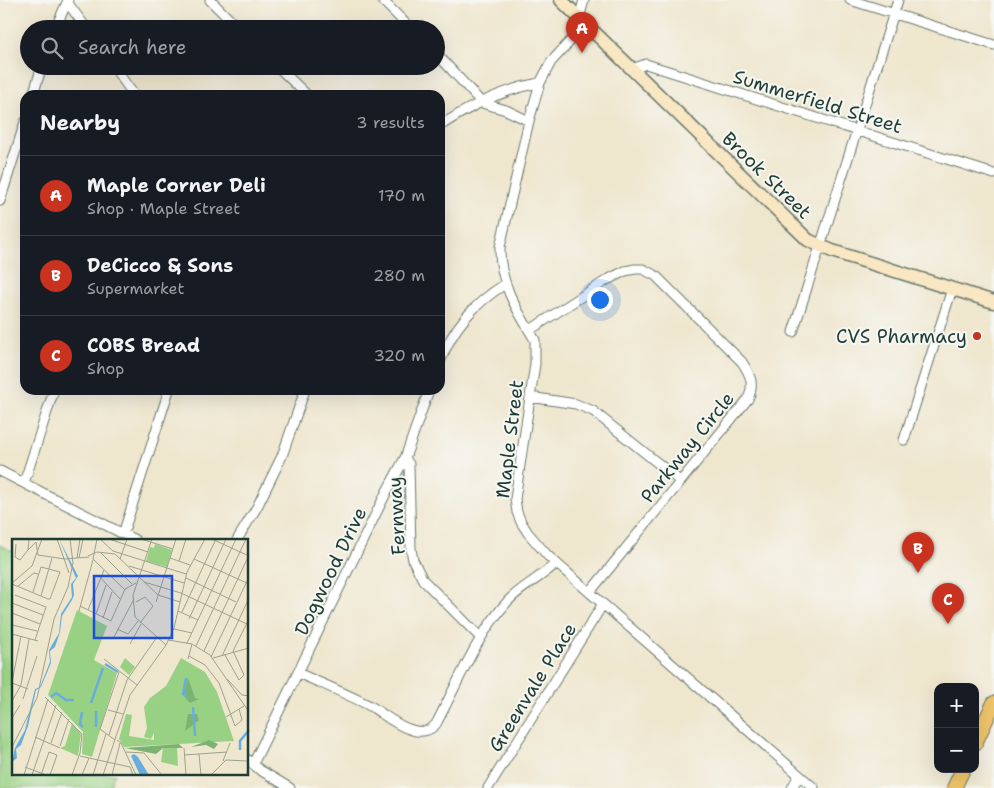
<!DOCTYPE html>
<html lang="en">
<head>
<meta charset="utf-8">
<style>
  body { margin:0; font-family:"Shantell Sans",sans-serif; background:#242831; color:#f1f3f6 }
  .controls { position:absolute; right:15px; bottom:15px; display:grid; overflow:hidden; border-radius:10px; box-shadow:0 5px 20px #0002 }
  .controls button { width:45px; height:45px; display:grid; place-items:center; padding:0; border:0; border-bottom:1px solid #363941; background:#171b24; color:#f1f3f6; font:25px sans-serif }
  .you { position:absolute; left:599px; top:299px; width:18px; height:18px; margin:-12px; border:4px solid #fff; border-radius:50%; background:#1a73e8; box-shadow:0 0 0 8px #1a73e833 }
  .badge { display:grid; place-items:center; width:32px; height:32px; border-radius:50%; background:#c8321e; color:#fff; font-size:16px; font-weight:700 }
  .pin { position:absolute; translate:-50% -41px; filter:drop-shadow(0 1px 2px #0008) }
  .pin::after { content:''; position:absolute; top:26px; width:18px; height:15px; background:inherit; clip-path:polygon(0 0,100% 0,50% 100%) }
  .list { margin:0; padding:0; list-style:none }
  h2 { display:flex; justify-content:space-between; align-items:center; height:65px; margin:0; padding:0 20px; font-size:21px }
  h2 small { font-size:16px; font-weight:400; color:#9ea1a6 }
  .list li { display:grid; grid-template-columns:32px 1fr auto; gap:15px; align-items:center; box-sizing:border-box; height:80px; padding:0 20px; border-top:1px solid #363941 }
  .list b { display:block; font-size:19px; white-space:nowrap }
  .list p { margin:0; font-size:16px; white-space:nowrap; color:#9ea1a6 }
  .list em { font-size:16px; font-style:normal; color:#9ea1a6 }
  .icon { flex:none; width:28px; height:28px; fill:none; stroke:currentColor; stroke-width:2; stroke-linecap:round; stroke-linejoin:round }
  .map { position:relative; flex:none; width:994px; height:788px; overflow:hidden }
  .search { position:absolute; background:#171b24; box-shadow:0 5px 20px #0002; left:20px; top:20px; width:425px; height:55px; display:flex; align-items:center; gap:12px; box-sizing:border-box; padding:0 18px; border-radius:28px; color:#9ea1a6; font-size:19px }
  .panel { position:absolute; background:#171b24; box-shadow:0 5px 20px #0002; left:20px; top:90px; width:425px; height:305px; border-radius:15px }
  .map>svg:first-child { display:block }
  .green { fill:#99d184; stroke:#5c875c }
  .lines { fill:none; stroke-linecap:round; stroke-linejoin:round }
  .street-casing { stroke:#68786a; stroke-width:11 }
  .secondary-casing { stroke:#68786a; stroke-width:15 }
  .primary-casing { stroke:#68786a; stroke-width:16 }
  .street { stroke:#fff; stroke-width:9 }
  .secondary { stroke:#f9e7c3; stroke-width:12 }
  .primary { stroke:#f0c469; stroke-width:14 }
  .poi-dot { fill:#c8321e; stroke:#f6f6f2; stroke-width:2 }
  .labels { text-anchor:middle; stroke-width:4; stroke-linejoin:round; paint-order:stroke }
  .street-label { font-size:19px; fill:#1f3d34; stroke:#f6f6f2 }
  .poi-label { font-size:19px; fill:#1f3d34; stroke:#f6f6f2; text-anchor:end }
  .inset-river { fill:none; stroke:#68adde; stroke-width:2.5 }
  .inset-road { fill:none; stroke:#9ca290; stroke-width:1 }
  .view { fill:#1d4ed8; fill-opacity:0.15; stroke:#1d4ed8; stroke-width:2.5 }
  .inset-edge { fill:none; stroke:#1f3d34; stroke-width:2.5 }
</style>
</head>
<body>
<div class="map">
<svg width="994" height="788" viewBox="0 0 994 788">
  <rect width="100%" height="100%" fill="#f6f6f2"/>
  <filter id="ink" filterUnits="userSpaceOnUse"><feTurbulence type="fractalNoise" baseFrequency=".02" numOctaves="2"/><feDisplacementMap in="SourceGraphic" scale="10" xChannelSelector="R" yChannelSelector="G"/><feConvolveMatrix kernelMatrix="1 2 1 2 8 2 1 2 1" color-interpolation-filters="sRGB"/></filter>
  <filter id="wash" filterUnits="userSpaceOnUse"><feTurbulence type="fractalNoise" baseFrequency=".0096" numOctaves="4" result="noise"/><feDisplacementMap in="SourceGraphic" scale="20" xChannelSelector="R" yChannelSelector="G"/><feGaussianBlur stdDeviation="1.12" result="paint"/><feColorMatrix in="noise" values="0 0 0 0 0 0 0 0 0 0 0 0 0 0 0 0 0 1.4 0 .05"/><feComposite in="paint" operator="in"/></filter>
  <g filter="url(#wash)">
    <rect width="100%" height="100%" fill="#efe6ce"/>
    <path class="green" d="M 0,545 L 14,552 L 14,774 L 115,774 L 109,788 L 0,788 Z"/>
  </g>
  <g filter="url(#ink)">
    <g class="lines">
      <g class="street-casing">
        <path id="street" d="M 210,0 L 239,29
          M 382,0 L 411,29
          M 584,0 L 574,37 L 551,62 L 540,83 L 529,121 L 500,247 C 499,283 517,310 535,340 L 535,364 L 515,499 L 517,512 L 521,522 L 528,533 L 548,556 L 814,788
          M 850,0 L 994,45
          M 67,2 L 87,29
          M 55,29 L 68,0
          M 436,53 L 482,103
          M 113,66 L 134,95
          M 277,66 L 307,95
          M 632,69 L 646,64 L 994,174
          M 33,95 L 42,66
          M 482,103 L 506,110 L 529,121
          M 440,126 C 470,106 504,89 540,83
          M 0,201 L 25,122
          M 530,330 L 607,280 L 625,271 L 635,269 L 643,269 L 656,276 L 742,362 C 750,374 755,384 748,399 L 590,592
          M 793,332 L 898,0
          M 440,362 C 453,327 474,304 505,284
          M 530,397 L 576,404 L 593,411 L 680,481
          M 904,440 L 952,289
          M 405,458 L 409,464 L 411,549 L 413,560 L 423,580 L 481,638
          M 0,471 L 135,540
          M 24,483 L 54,390
          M 123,534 L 169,390
          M 237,540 L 257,507 L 282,456 L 305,390
          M 298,673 C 322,684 348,694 372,707 C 385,715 397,726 412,730 C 421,733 430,731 436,724 C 458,683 476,636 508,601 C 522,586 541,578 556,563
          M 248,760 L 260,770 L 290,788
          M 253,764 L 388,489 L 405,458 L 429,390
          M 488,788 L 603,604
          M 792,788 L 799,775"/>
      </g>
      <g class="secondary-casing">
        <path id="secondary" d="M 561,0 L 808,240 L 832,251 L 994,302"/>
      </g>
      <g class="primary-casing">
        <path id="primary" d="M 975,743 L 994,703
          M 954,788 L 963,769"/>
      </g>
      <use href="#street" class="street"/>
      <use href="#secondary" class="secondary"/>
      <use href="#primary" class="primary"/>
    </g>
  </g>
  <circle class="poi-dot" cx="977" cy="336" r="5"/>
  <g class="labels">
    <g class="street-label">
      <text transform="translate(818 101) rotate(17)" y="7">Summerfield Street</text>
      <text transform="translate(767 175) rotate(44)" y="7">Brook Street</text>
      <text transform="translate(509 439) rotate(-83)" y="7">Maple Street</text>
      <text transform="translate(687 447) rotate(-51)" y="7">Parkway Circle</text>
      <text transform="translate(396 516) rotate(-93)" y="7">Fernway</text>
      <text transform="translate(330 571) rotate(-64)" y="7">Dogwood Drive</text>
      <text transform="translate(532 687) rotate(-58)" y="7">Greenvale Place</text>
    </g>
    <g class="poi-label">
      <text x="967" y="343">CVS Pharmacy</text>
    </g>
  </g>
  <g transform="translate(12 539)">
    <rect width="236" height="236" fill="#efe6ce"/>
    <path d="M 143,5 L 160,11 L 155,28 L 134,22 L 138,8 L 142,9 ZM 65,71 L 95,87 L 82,121 L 105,134 L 80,218 L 70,215 L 71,193 L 36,156 ZM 113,119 L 123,128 L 117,136 L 108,128 ZM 169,119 L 193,133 L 205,153 L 222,202 L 112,208 L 107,200 L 114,175 L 120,176 L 117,197 L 142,201 L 142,194 L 139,200 L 132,198 L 135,189 L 132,168 L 138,159 L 154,147 ZM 60,184 L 69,195 L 66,217 L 48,209 L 53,207 ZM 151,209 L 165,209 L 166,227 L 149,223 Z" fill="#99d184"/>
    <path d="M 176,139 L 183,159 L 187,160 L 178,164 L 171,156 ZM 176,175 L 185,175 L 187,181 L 173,192 ZM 197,201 L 206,205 L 202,210 L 194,206 L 179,208 ZM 167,205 L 171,209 L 151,209 L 144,215 L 113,209 Z" fill="#7ab372"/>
    <path d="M 47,0 L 66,37 L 61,45 L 62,56 L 60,61 L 50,77 L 48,93 L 43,108 L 38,112 L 39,124 L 29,148 L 24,151 L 16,187 L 9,206 L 4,210 L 5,219 L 0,223 L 3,209 L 13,191 L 23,150 L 28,148 L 38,123 L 37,111 L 47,94 L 49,75 L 60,58 L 59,45 L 64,39 ZM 122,215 L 126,218 L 137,236 L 128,236 L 119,217 Z" fill="#68adde"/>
    <path class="inset-river" d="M 93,125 L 106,133M 174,139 L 171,155 L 175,157M 39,158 L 44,154 L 54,161 L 62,161M 79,164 L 91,129M 181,168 L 183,197M 84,172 L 84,188M 70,173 L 68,185 L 71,188M 228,211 L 228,202 L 237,191"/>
    <path class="inset-road" d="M 45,0 L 57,34M 85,0 L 81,20 L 113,51M 88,0 L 101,12 L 174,35M 97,0 L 136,13M 129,0 L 161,10M 140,0 L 121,56 L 123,78 L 154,106M 200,0 L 237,17M 4,5 L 3,18 L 8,21 L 16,11 L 17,0M 16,11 L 24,3 L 26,16 L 53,20 L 77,18M 89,14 L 120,45M 76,17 L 85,13 L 103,15 L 146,56 L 168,63M 65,19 L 68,0M 67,19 L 71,0M 158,19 L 178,26M 108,20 L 115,0M 182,20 L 237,45M 167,22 L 174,0M 117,27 L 172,44M 87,37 L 108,60M 174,39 L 224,63M 132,43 L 169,54 L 237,86M 0,44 L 20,27 L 30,0M 0,45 L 36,60 L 38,60 L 48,33 L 29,28 L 21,53M 6,47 L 22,34 L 26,35M 3,56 L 34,68 L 23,101M 29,57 L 40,19M 124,63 L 133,58 L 141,67 L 128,84M 144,63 L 164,0M 0,64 L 31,76M 68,67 L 99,82 L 113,50 L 124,44M 76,71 L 92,31M 67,72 L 81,21M 166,72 L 186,81M 170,73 L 204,0M 0,74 L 28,85M 84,75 L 94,46M 91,79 L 100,53M 177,80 L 214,0M 0,86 L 25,92M 105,90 L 116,95 L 126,82M 162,90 L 180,94M 0,95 L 26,102M 102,98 L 122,60M 156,101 L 180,105 L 198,116 L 237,173M 175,104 L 224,0M 118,105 L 129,85M 184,107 L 234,0M 192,112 L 237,16M 213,116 L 227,141 L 232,136 L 221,112 L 237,80M 177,117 L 193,126 L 207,144 L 223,187 L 230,181 L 227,170M 210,117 L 237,59M 199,118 L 237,38M 201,119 L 237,109M 92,120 L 125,146M 176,120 L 180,105M 215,140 L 230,156 L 237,157M 0,143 L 9,97M 0,144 L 16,150M 33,158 L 70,195 L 68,214 L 60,236M 11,160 L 25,117M 0,162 L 9,146 L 17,100M 96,171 L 111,175M 214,178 L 232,167M 0,179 L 8,166M 97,196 L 115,141 L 145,98M 23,198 L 48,209M 103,201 L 88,190 L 107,133M 105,201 L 109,204 L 124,236M 39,204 L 50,173M 48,207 L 57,180M 0,208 L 25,159 L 42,80 L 56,48 L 61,24 L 58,0M 172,209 L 174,236M 114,213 L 132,214 L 150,236M 187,215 L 189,236M 172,216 L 215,213M 68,217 L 118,228 L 121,236M 211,222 L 218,204M 13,228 L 34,236M 12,236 L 36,160M 20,236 L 44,166M 29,236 L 37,213 L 45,216 L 38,236M 70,236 L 77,219M 81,236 L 94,195M 91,236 L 118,156 L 154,106 L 162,89 L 175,33 L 193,0M 100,236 L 108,204M 199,236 L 214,221 L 235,222M 235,236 L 237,214"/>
    <path class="view" d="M 82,37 L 160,37 L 160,99 L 82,99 Z"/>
    <rect width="236" height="236" class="inset-edge"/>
  </g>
</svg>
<div class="controls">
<button>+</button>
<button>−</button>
</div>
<div class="you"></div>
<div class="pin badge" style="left:582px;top:53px">A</div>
<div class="pin badge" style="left:918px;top:573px">B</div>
<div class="pin badge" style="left:948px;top:624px">C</div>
<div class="search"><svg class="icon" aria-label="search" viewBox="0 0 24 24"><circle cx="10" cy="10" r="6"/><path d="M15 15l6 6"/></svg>Search here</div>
<section class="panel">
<h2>Nearby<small>3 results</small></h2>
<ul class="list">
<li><span class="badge">A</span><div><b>Maple Corner Deli</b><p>Shop · Maple Street</p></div><em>170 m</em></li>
<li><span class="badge">B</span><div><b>DeCicco &amp; Sons</b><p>Supermarket</p></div><em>280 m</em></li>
<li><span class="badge">C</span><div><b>COBS Bread</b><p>Shop</p></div><em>320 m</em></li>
</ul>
</section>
</div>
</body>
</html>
